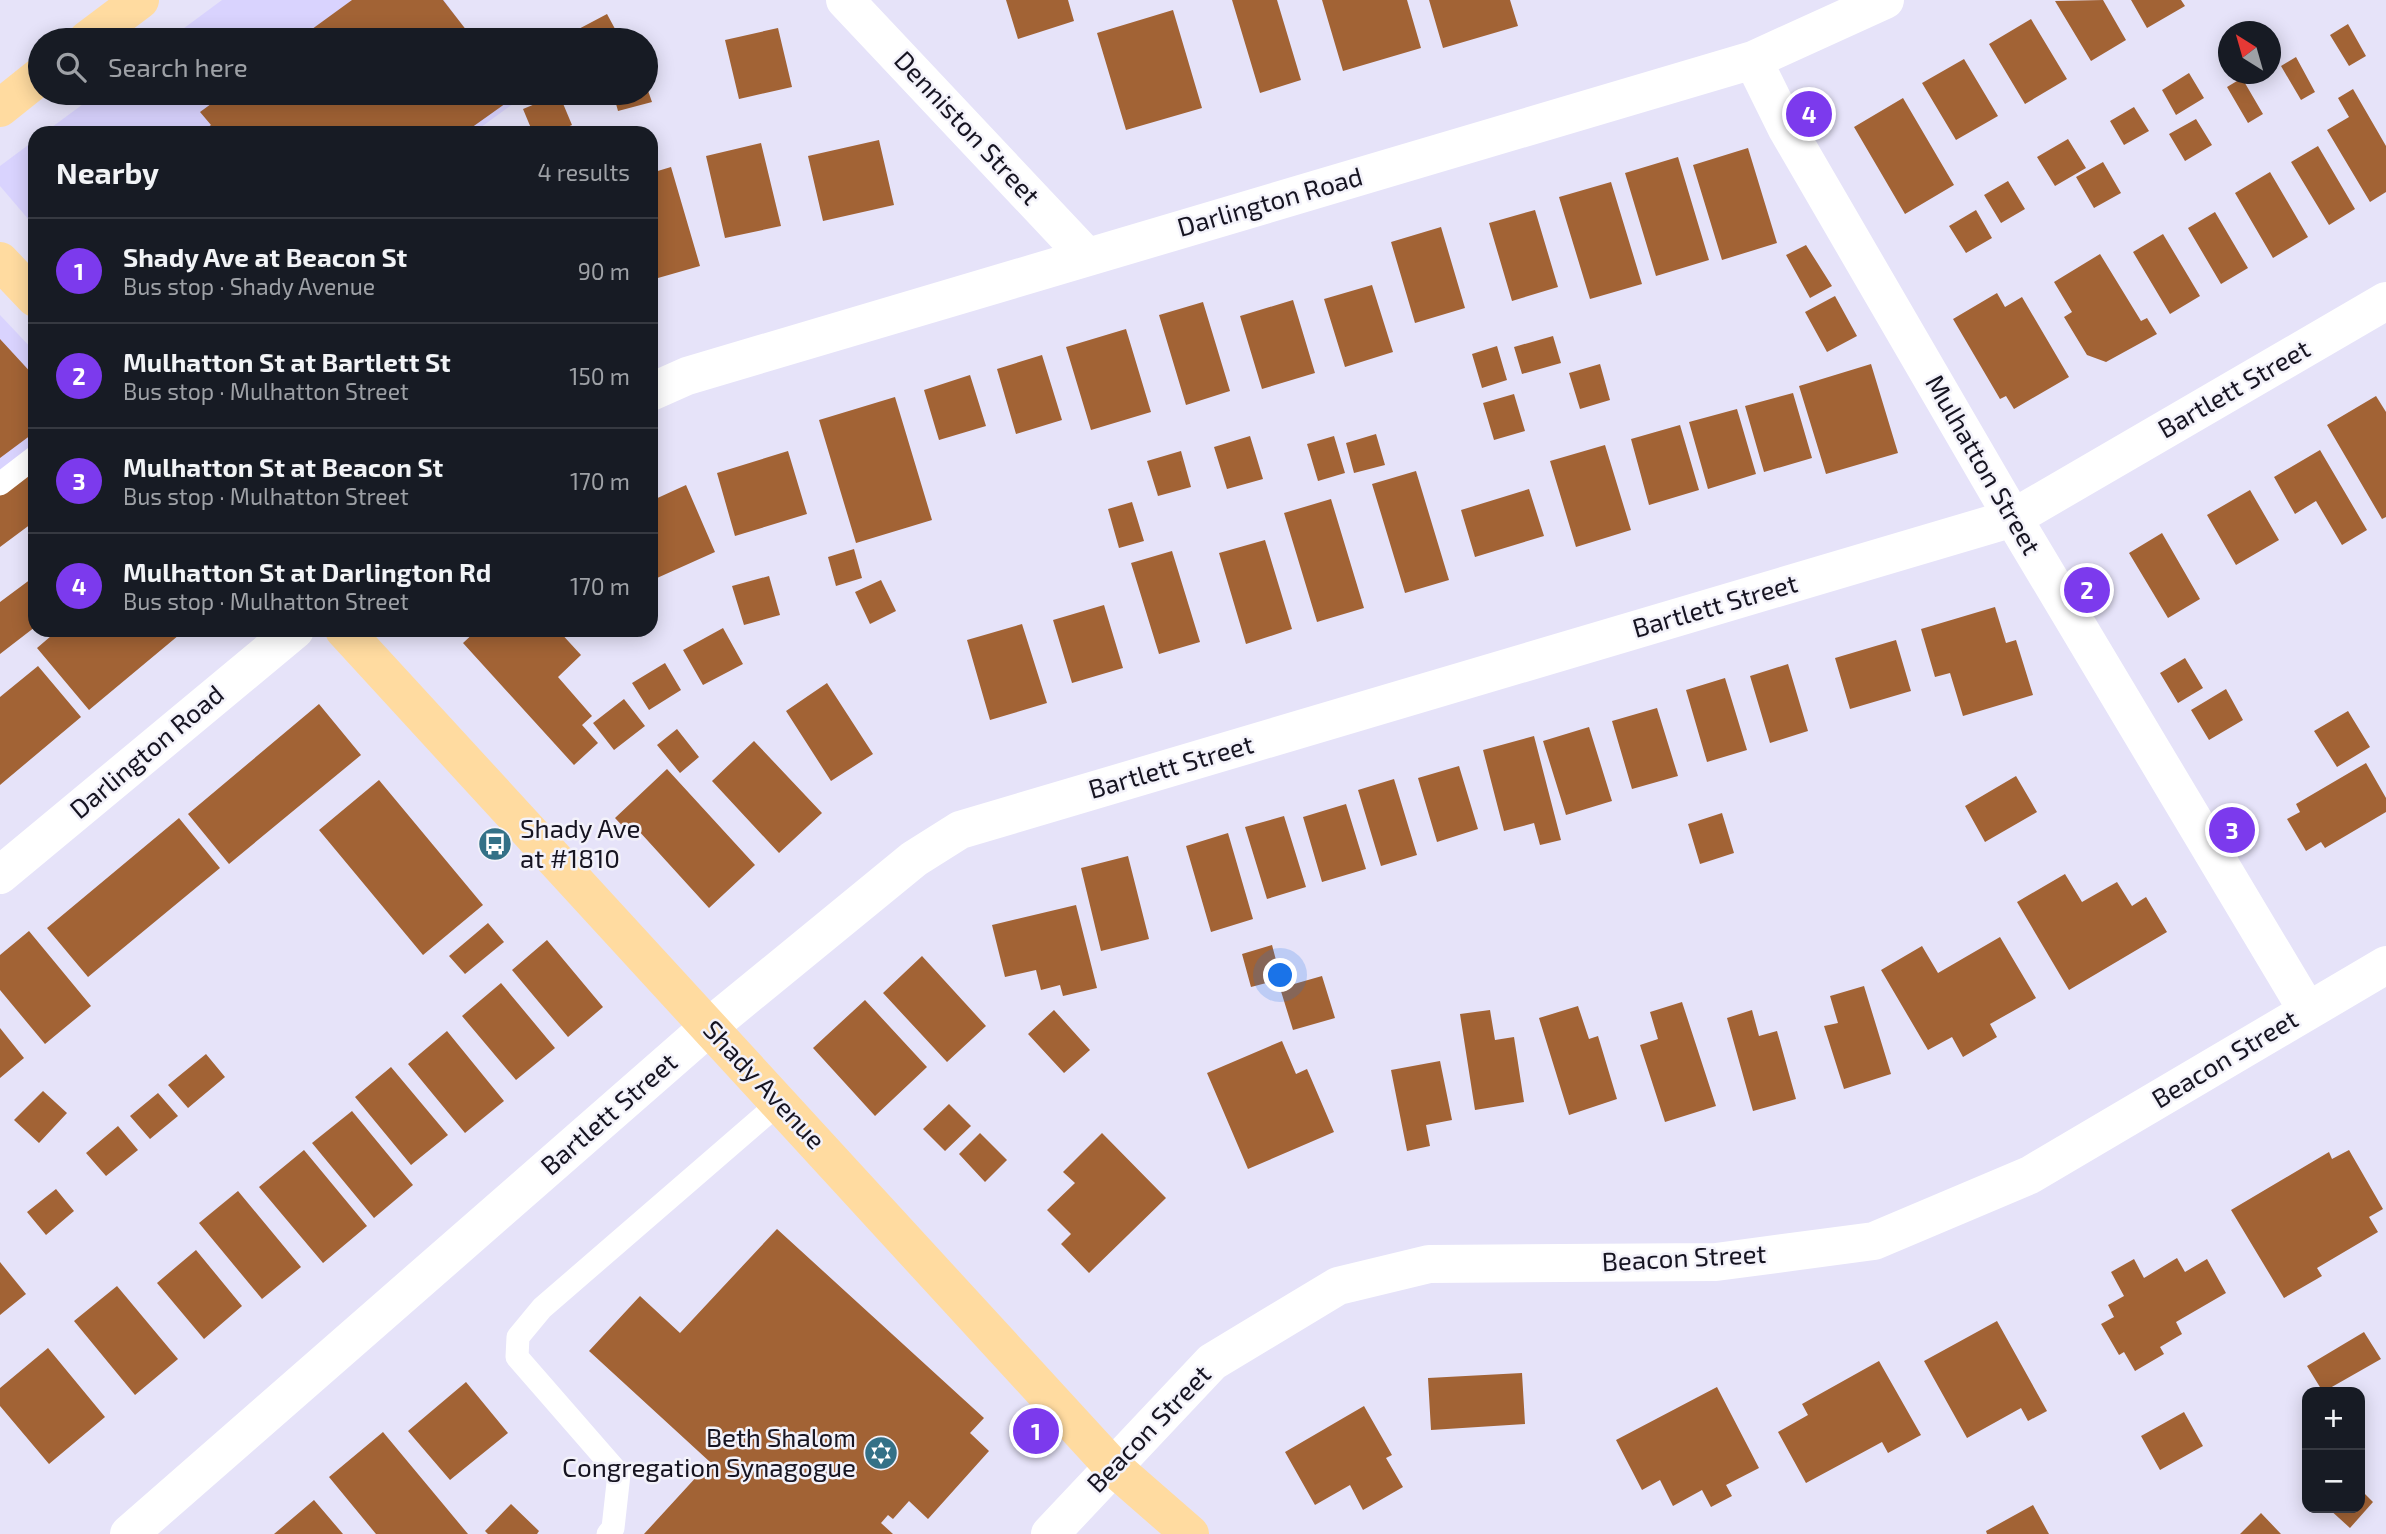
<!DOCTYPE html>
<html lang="en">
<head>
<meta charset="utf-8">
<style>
  body { margin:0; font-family:"Exo 2",sans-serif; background:#20242c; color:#f1f3f6 }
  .controls { position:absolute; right:21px; bottom:21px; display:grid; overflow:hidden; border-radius:14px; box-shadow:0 4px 18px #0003 }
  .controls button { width:63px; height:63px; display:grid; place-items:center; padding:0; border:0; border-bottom:2px solid #363941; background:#171b24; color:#f1f3f6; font:35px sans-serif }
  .compass { position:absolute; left:2218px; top:21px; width:63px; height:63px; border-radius:50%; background:#171b24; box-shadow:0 4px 18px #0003; rotate:323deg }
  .you { position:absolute; left:1281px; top:976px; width:24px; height:24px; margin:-18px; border:5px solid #fff; border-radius:50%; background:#1a73e8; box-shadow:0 0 0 10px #1a73e833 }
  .badge { display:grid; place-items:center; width:46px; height:46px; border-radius:50%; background:#7c3aed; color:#fff; font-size:23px; font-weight:700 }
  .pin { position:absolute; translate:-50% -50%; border:4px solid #fff; box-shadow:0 2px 7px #0006 }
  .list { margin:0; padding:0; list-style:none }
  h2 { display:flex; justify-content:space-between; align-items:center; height:91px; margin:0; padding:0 28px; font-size:30px }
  h2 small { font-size:23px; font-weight:400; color:#9ea1a6 }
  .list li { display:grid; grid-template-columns:46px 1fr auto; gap:21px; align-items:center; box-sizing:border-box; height:105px; padding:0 28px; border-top:2px solid #363941 }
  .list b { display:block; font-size:26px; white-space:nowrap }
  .list p { margin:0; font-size:23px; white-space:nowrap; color:#9ea1a6 }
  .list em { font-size:23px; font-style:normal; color:#9ea1a6 }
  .icon { flex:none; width:38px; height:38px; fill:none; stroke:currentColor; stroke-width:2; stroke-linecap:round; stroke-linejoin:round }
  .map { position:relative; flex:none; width:2386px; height:1534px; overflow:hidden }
  .search { position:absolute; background:#171b24; box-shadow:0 4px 18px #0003; left:28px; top:28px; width:630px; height:77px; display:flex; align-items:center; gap:18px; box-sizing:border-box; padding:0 24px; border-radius:38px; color:#9ea1a6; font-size:26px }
  .panel { position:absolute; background:#171b24; box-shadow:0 4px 18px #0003; left:28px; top:126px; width:630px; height:511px; border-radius:21px }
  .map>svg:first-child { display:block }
  .built { fill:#d9d3fe }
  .building { fill:#a26335 }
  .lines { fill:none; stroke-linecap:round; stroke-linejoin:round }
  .lane { stroke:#fff; stroke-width:23 }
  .street { stroke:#fff; stroke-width:38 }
  .secondary { stroke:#fff; stroke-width:38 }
  .primary { stroke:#ffdba0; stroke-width:38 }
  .labels { text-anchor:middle; stroke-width:5; stroke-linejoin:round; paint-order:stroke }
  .street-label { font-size:26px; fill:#161421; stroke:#f3f2fa }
  .poi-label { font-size:26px; fill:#161421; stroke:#f3f2fa; text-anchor:start }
</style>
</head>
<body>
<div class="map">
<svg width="2386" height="1534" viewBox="0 0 2386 1534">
  <rect width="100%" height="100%" fill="#e6e3f9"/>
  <path class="built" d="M 222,0 L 444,0 L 473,40 L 168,40 Z
    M 98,93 L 511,93 L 517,101 L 473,133 L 44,133 Z
    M 35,140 L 35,227 L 0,186 L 0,166 Z
    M 0,315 L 35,352 L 35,453 L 0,481 Z"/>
  <path class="building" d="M 352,0 L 443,0 L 474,40 L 297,40 Z
    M 1006,0 L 1068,0 L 1074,21 L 1018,39 Z
    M 1232,0 L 1277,0 L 1301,80 L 1260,93 Z
    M 1322,0 L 1407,0 L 1421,48 L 1343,71 Z
    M 1429,0 L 1510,0 L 1518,26 L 1443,48 Z
    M 2103,0 L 2126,40 L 2091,61 L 2055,1 Z
    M 2131,0 L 2181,0 L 2185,6 L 2147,28 Z
    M 1173,10 L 1202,108 L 1126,130 L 1097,33 Z
    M 607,14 L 621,40 L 577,40 L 573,32 Z
    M 2031,19 L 2067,79 L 2025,104 L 1989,44 Z
    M 2348,24 L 2366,56 L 2349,66 L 2330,35 Z
    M 778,28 L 792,87 L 739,99 L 725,40 Z
    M 2296,57 L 2315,92 L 2301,100 L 2281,66 Z
    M 1964,59 L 1998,116 L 1956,140 L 1922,83 Z
    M 2189,73 L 2204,98 L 2176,115 L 2162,90 Z
    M 2242,78 L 2263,114 L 2248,123 L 2227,87 Z
    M 646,85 L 652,102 L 618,111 L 613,93 L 646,93 Z
    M 2353,89 L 2386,146 L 2386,192 L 2370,202 L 2327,130 L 2349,117 L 2338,98 Z
    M 226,93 L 513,93 L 516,96 L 464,133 L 200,133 L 211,125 L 200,112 Z
    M 559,94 L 572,125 L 553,133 L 533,133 L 523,109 Z
    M 1903,98 L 1954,185 L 1905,214 L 1854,127 Z
    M 2134,107 L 2149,131 L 2124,145 L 2110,121 Z
    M 2196,119 L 2212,145 L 2185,161 L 2169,134 Z
    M 2068,139 L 2086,168 L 2055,186 L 2037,157 Z
    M 879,140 L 894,205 L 823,221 L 808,156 Z
    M 761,143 L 781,226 L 725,238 L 706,156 Z
    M 2318,146 L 2355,209 L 2329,225 L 2291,162 Z
    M 1748,148 L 1777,243 L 1722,260 L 1693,165 Z
    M 1678,157 L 1709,260 L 1656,276 L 1625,173 Z
    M 2103,162 L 2121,193 L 2094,208 L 2076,177 Z
    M 671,167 L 700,266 L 651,280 L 651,173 Z
    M 2270,172 L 2308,237 L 2273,258 L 2235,193 Z
    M 2008,181 L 2025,209 L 2001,223 L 1984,195 Z
    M 1611,182 L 1642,284 L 1590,299 L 1559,197 Z
    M 1535,210 L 1558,287 L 1512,301 L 1489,223 Z
    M 1976,210 L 1992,238 L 1966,253 L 1949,226 Z
    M 2215,212 L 2248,268 L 2221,284 L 2188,228 Z
    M 1441,227 L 1465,308 L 1415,323 L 1391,242 Z
    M 2163,234 L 2200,296 L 2170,314 L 2133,252 Z
    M 1806,245 L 1832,286 L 1810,298 L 1786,255 Z
    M 2100,254 L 2141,321 L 2147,318 L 2157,334 L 2106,362 L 2087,355 L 2064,317 L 2072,312 L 2054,282 Z
    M 1372,285 L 1393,352 L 1345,367 L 1324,299 Z
    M 1997,293 L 2005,307 L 2022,297 L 2069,377 L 2014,409 L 2006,396 L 2000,399 L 1953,319 Z
    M 1835,296 L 1857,336 L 1827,352 L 1805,312 Z
    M 1293,300 L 1315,373 L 1262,389 L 1240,316 Z
    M 1203,302 L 1230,391 L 1186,405 L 1159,315 Z
    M 1126,329 L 1151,412 L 1091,430 L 1066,347 Z
    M 1553,336 L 1561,363 L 1522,374 L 1514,347 Z
    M 0,339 L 35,377 L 35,432 L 0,458 Z
    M 1497,346 L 1507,380 L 1482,388 L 1472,354 Z
    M 1042,355 L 1062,420 L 1016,434 L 997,369 Z
    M 1600,364 L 1610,400 L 1580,409 L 1569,373 Z
    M 1871,364 L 1898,453 L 1826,474 L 1799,386 Z
    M 970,375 L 986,426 L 939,440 L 924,390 Z
    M 1793,393 L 1812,458 L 1764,472 L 1745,406 Z
    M 1514,394 L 1525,431 L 1494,440 L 1483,403 Z
    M 2376,396 L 2386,412 L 2386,517 L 2382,519 L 2327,425 Z
    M 895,397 L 932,520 L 856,543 L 819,420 Z
    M 1737,409 L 1756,474 L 1708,489 L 1689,422 Z
    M 1680,425 L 1699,490 L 1649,505 L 1631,439 Z
    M 1376,434 L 1385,465 L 1354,473 L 1346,443 Z
    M 1250,436 L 1263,479 L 1227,489 L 1214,447 Z
    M 1334,436 L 1345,473 L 1318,481 L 1307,444 Z
    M 1605,445 L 1631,530 L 1576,547 L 1550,461 Z
    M 2320,450 L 2367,530 L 2342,545 L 2316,501 L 2295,514 L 2274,477 Z
    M 788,451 L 807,514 L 735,536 L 717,473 Z
    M 1181,451 L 1191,487 L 1158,496 L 1147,461 Z
    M 35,467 L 35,521 L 0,547 L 0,493 Z
    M 1416,471 L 1449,580 L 1405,593 L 1372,484 Z
    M 686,485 L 715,552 L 657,578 L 651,564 L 651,501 Z
    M 1529,489 L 1544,536 L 1475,557 L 1461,510 Z
    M 2250,490 L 2279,540 L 2236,565 L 2207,515 Z
    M 1331,499 L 1364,608 L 1317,622 L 1284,513 Z
    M 1132,502 L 1144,541 L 1119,548 L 1108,509 Z
    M 2162,533 L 2200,599 L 2168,618 L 2129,553 Z
    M 1265,540 L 1292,629 L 1246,644 L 1219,553 Z
    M 854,549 L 862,578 L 836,586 L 828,557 Z
    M 1172,551 L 1200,642 L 1159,654 L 1131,563 Z
    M 35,576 L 35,627 L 0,654 L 0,602 Z
    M 769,576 L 780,615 L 744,625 L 732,586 Z
    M 881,580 L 896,611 L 870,624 L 855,592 Z
    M 1104,605 L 1123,668 L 1072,683 L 1053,620 Z
    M 1995,607 L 2006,643 L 2016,640 L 2033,695 L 1963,716 L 1950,673 L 1935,677 L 1921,629 Z
    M 1022,624 L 1047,703 L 990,720 L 967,640 Z
    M 723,628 L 743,664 L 703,685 L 683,650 Z
    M 58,630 L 185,630 L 89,710 L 37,648 Z
    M 477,630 L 558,630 L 581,655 L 558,677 L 592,716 L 582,725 L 598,743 L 574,765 L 463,643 Z
    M 1896,640 L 1911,691 L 1850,709 L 1835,658 Z
    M 2185,658 L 2203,688 L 2178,703 L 2160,673 Z
    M 665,663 L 681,690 L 649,710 L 632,683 Z
    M 1788,664 L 1808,731 L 1770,743 L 1750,676 Z
    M 38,666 L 81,717 L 0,785 L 0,697 Z
    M 1725,678 L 1747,750 L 1707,762 L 1686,690 Z
    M 827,683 L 873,754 L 831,781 L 786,711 Z
    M 2226,689 L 2243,720 L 2209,740 L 2191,710 Z
    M 624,699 L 645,726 L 614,750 L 593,723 Z
    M 319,704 L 361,755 L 229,864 L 188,814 Z
    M 1657,708 L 1678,776 L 1632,789 L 1612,721 Z
    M 2348,711 L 2370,747 L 2337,767 L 2314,731 Z
    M 1589,727 L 1612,801 L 1566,815 L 1543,741 Z
    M 677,729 L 699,757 L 680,773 L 657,745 Z
    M 1534,736 L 1561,840 L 1540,845 L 1534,823 L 1504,831 L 1483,750 Z
    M 754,741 L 822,813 L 779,853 L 712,781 Z
    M 2366,763 L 2386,798 L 2386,812 L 2325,848 L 2321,842 L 2306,851 L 2287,819 L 2300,812 L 2296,804 Z
    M 1459,766 L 1478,829 L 1437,842 L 1418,778 Z
    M 667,769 L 755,865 L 709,908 L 638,830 L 632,836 L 615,818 Z
    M 2016,776 L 2037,812 L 1985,842 L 1965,806 Z
    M 1394,779 L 1417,855 L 1381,866 L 1358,790 Z
    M 379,780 L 483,905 L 423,955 L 319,830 Z
    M 1346,804 L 1366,869 L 1322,882 L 1303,817 Z
    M 1722,813 L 1734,853 L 1700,864 L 1688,824 Z
    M 1284,816 L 1306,887 L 1267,899 L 1245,827 Z
    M 179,818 L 220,868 L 88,977 L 47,928 Z
    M 1228,833 L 1253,919 L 1211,932 L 1186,846 Z
    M 1128,856 L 1149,939 L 1101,951 L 1081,868 Z
    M 2065,874 L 2082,902 L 2117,882 L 2132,906 L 2146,897 L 2167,932 L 2069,990 L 2017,902 Z
    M 1076,905 L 1097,988 L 1063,996 L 1060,985 L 1041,990 L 1036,970 L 1005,977 L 992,925 Z
    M 488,923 L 504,942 L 465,974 L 449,956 Z
    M 29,931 L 91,1006 L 45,1044 L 0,990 L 0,955 Z
    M 2000,937 L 2036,998 L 1990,1024 L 1997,1037 L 1963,1057 L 1952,1037 L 1928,1050 L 1881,970 L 1922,946 L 1938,973 Z
    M 547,940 L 603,1007 L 568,1037 L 512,970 Z
    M 1272,945 L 1281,979 L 1251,987 L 1242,954 Z
    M 922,956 L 986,1026 L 947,1062 L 883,993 Z
    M 1322,976 L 1335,1018 L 1293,1030 L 1280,988 Z
    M 501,983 L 555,1048 L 516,1080 L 462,1016 Z
    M 1864,986 L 1891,1074 L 1844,1089 L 1824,1026 L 1838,1023 L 1830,996 Z
    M 865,1000 L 927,1067 L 875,1116 L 813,1048 Z
    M 1682,1002 L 1716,1106 L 1665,1122 L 1640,1045 L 1658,1039 L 1650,1012 Z
    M 1578,1006 L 1589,1039 L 1598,1036 L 1617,1099 L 1569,1115 L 1539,1018 Z
    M 1054,1010 L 1090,1050 L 1064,1073 L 1028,1034 Z
    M 1490,1010 L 1495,1040 L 1514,1037 L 1524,1102 L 1475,1110 L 1460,1014 Z
    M 1752,1010 L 1759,1036 L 1777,1031 L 1796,1099 L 1753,1111 L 1727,1018 Z
    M 0,1028 L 24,1058 L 0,1078 Z
    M 447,1031 L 504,1101 L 465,1133 L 408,1064 Z
    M 1282,1041 L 1296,1074 L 1307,1069 L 1334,1132 L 1248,1169 L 1207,1073 Z
    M 206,1054 L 225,1077 L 188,1108 L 168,1085 Z
    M 1440,1061 L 1452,1120 L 1426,1125 L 1430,1146 L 1407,1151 L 1391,1070 Z
    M 391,1067 L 448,1135 L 411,1165 L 355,1097 Z
    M 43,1091 L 67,1113 L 39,1143 L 14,1120 Z
    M 158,1093 L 178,1116 L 150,1139 L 130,1116 Z
    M 949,1104 L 971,1126 L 945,1151 L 923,1129 Z
    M 352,1111 L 413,1185 L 374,1218 L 312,1143 Z
    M 118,1126 L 138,1150 L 106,1176 L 86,1153 Z
    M 980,1133 L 1007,1160 L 985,1182 L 959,1154 Z
    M 1102,1133 L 1166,1198 L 1089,1273 L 1061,1244 L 1071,1234 L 1047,1210 L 1075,1183 L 1063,1172 Z
    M 304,1150 L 367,1226 L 323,1263 L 259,1187 Z
    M 2349,1150 L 2383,1209 L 2369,1217 L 2378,1232 L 2317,1268 L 2322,1276 L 2284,1298 L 2231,1210 L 2329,1152 L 2332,1159 Z
    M 56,1189 L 74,1211 L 46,1235 L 27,1212 Z
    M 238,1191 L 301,1267 L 262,1299 L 199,1223 Z
    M 777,1229 L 984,1418 L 970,1433 L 989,1451 L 928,1519 L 909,1501 L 893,1519 L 888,1515 L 881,1523 L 893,1534 L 644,1534 L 710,1462 L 589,1351 L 640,1296 L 680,1333 Z
    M 196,1250 L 242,1306 L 204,1339 L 157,1283 Z
    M 2177,1258 L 2185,1272 L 2207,1259 L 2226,1293 L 2176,1322 L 2182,1334 L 2160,1347 L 2164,1354 L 2135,1371 L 2124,1352 L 2119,1355 L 2101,1324 L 2114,1317 L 2108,1305 L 2124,1296 L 2111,1272 L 2134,1259 L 2144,1278 Z
    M 0,1262 L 26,1294 L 0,1315 Z
    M 117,1286 L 178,1359 L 135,1395 L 74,1321 Z
    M 1997,1321 L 2047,1411 L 2028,1421 L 2021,1408 L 1967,1438 L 1924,1361 Z
    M 2364,1332 L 2381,1359 L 2323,1392 L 2307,1366 Z
    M 48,1348 L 105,1417 L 49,1464 L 0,1406 L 0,1388 Z
    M 1879,1361 L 1921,1435 L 1888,1453 L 1882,1442 L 1806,1483 L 1778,1432 L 1808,1415 L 1802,1404 Z
    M 1522,1373 L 1525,1424 L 1431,1430 L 1428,1378 Z
    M 466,1382 L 508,1433 L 450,1480 L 408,1431 Z
    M 1717,1387 L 1759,1468 L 1726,1485 L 1732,1496 L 1711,1507 L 1702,1490 L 1673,1506 L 1660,1480 L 1642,1490 L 1616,1440 Z
    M 1364,1406 L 1392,1455 L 1386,1458 L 1403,1487 L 1363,1510 L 1350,1485 L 1315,1505 L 1285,1452 Z
    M 2184,1412 L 2203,1446 L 2160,1470 L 2141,1436 Z
    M 383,1432 L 468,1534 L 376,1534 L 329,1477 Z
    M 2360,1489 L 2373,1502 L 2350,1528 L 2328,1508 L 2360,1508 Z
    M 314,1500 L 343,1534 L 274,1534 Z
    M 511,1504 L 539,1531 L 537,1534 L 488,1534 L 485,1531 Z
    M 2033,1505 L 2049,1534 L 1987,1534 L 1986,1531 Z
    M 2261,1513 L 2281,1534 L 2240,1534 Z"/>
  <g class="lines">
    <path class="lane" d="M 0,484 L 35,457
      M 608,1534 L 613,1528 L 619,1474 L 517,1357 L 518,1337 L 542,1308 L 779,1103"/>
    <path class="street" d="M 845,0 L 1087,257
      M 1753,60 L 1787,129 L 2013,518 L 2307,1010
      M 651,392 L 687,376 L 1753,60 L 1885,0
      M 0,875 L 295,630
      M 129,1534 L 710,1026 L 914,859 L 960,830 L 2013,518 L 2386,301"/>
    <path class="secondary" d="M 1050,1534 L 1212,1362 L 1338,1286 L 1429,1264 L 1716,1262 L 1874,1241 L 2030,1175 L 2386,965"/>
    <path class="primary" d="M 87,40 L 140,0
      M 0,108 L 40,76
      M 0,261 L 35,298
      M 344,630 L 1112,1466 L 1190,1534"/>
  </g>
  <defs>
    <g id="bus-disc" transform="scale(1.75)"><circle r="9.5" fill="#347187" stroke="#f3f2fa"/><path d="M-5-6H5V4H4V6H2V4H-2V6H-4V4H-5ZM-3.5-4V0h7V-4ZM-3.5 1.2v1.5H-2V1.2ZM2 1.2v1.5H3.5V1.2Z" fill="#fff"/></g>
    <g id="synagogue-disc" transform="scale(1.75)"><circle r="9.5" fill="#347187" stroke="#f3f2fa"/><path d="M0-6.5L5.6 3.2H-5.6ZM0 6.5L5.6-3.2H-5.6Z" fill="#fff"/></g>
  </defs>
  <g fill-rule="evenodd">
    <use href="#bus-disc" x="495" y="844"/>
    <use href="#synagogue-disc" x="881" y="1453"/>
  </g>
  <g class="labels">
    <g class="street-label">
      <text transform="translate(967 128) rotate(47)" y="9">Denniston Street</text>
      <text transform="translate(1270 202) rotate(-16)" y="9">Darlington Road</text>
      <text transform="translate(2234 389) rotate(-30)" y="9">Bartlett Street</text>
      <text transform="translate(1983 465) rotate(60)" y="9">Mulhatton Street</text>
      <text transform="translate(1715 606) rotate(-16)" y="9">Bartlett Street</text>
      <text transform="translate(147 752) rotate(-40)" y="9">Darlington Road</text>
      <text transform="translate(1171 767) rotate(-16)" y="9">Bartlett Street</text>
      <text transform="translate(2225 1059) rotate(-31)" y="9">Beacon Street</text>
      <text transform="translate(764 1085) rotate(47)" y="9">Shady Avenue</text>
      <text transform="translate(609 1114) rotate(-41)" y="9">Bartlett Street</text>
      <text transform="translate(1684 1258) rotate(-3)" y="9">Beacon Street</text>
      <text transform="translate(1149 1429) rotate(-46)" y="9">Beacon Street</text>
    </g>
    <g class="poi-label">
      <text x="520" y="838">Shady Ave<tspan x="520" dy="30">at #1810</tspan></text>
      <text x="856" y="1447" text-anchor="end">Beth Shalom<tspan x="856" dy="30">Congregation Synagogue</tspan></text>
    </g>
  </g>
</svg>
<div class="controls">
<button>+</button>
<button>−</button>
</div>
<svg class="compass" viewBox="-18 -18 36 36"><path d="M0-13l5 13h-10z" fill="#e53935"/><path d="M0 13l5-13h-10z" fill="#9ea1a6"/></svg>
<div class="you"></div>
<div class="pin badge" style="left:1036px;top:1431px">1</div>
<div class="pin badge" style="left:2087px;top:590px">2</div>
<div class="pin badge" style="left:2232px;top:830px">3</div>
<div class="pin badge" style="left:1809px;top:114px">4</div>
<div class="search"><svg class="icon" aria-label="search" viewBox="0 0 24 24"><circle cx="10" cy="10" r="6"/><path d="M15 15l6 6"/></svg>Search here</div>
<section class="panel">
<h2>Nearby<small>4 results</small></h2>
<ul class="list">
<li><span class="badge">1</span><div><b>Shady Ave at Beacon St</b><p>Bus stop · Shady Avenue</p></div><em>90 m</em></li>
<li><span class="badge">2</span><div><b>Mulhatton St at Bartlett St</b><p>Bus stop · Mulhatton Street</p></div><em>150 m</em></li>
<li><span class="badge">3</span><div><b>Mulhatton St at Beacon St</b><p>Bus stop · Mulhatton Street</p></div><em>170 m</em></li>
<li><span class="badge">4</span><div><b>Mulhatton St at Darlington Rd</b><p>Bus stop · Mulhatton Street</p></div><em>170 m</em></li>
</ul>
</section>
</div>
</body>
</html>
